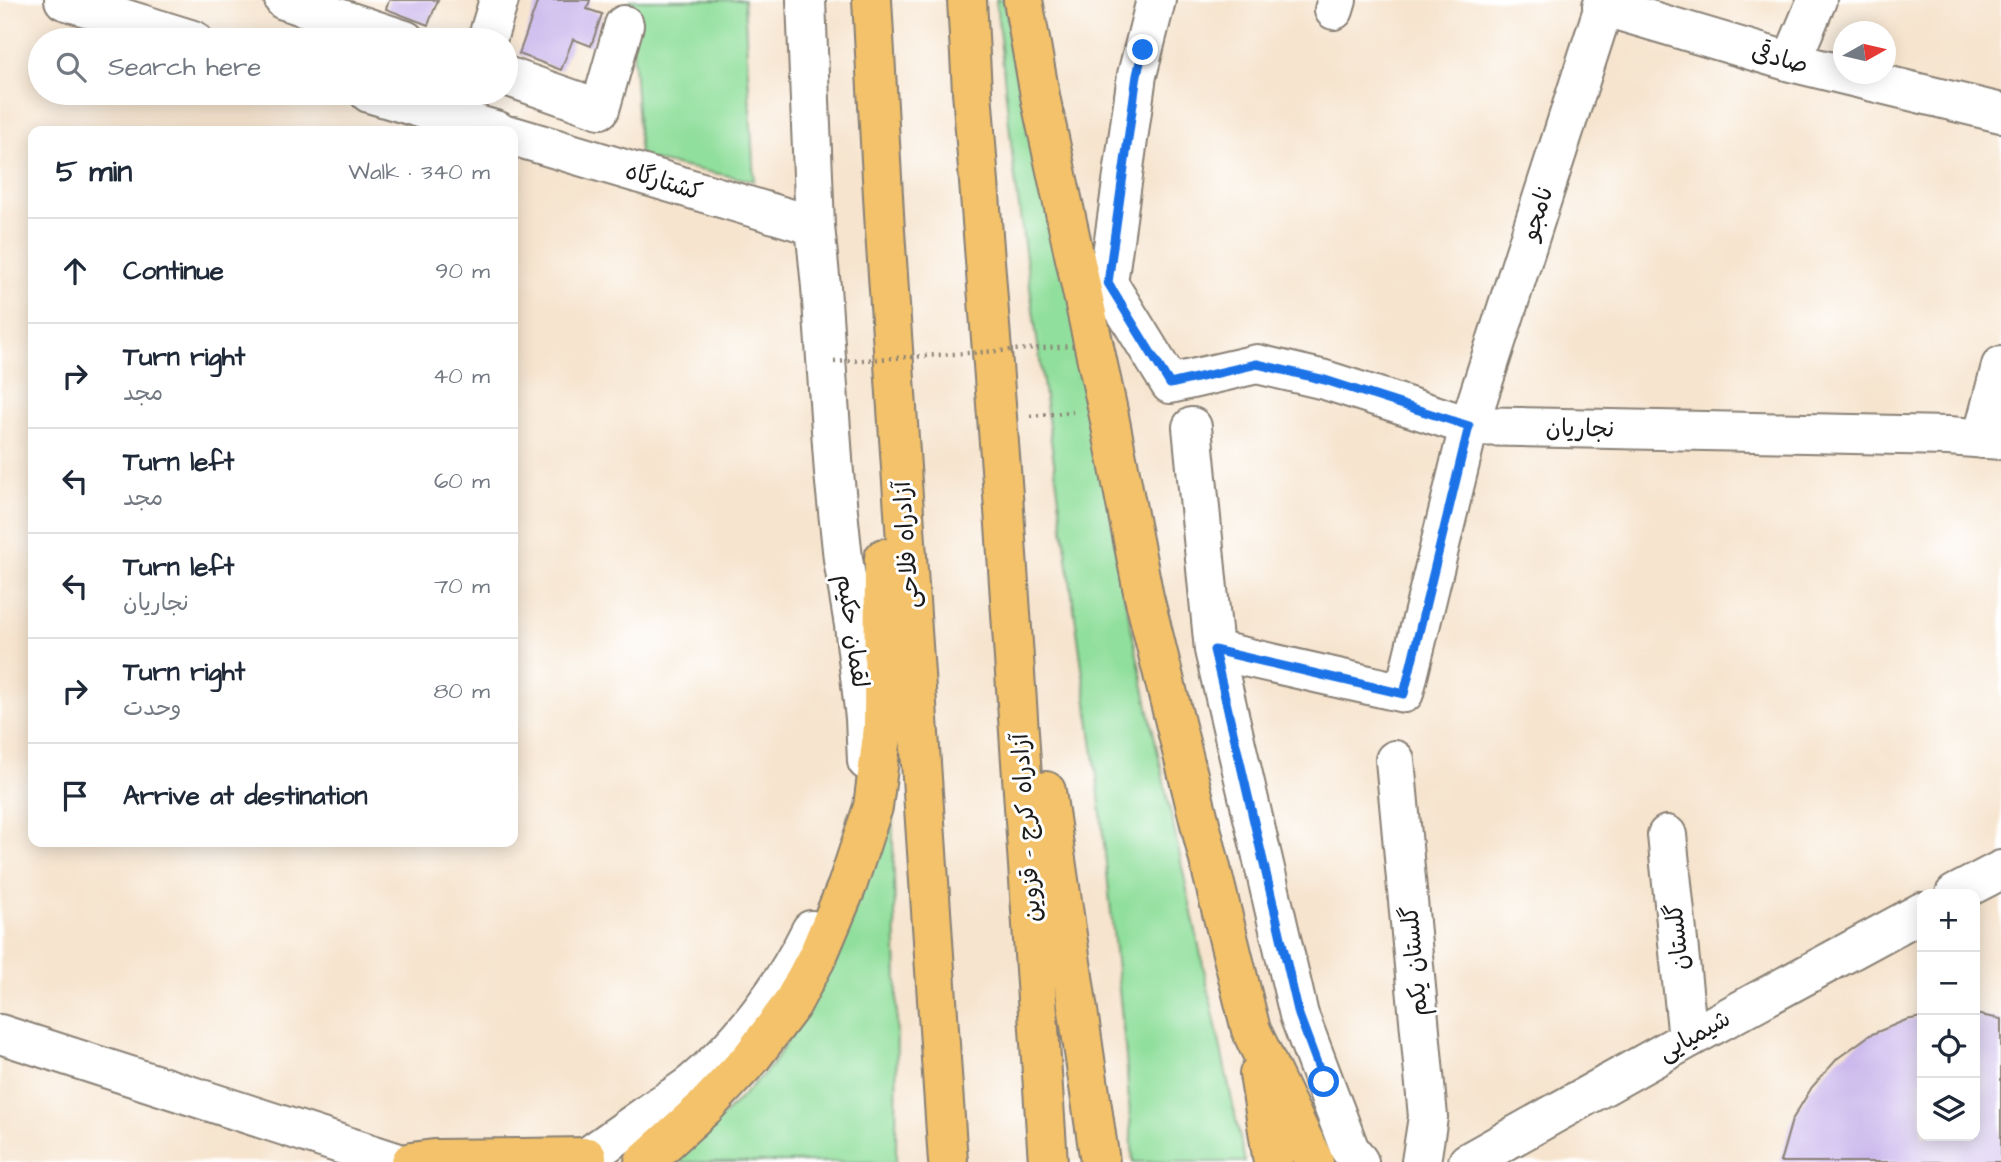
<!DOCTYPE html>
<html lang="en">
<head>
<meta charset="utf-8">
<style>
  body { margin:0; font-family:"Architects Daughter","Playpen Sans Arabic",sans-serif; background:#f2f2f3; color:#1f2937 }
  .controls { position:absolute; right:21px; bottom:21px; display:grid; overflow:hidden; border-radius:14px; box-shadow:0 4px 18px #0003 }
  .controls button { width:63px; height:63px; display:grid; place-items:center; padding:0; border:0; border-bottom:2px solid #e0e1e3; background:#fff; color:#1f2937; font:35px sans-serif }
  .compass { position:absolute; left:1833px; top:21px; width:63px; height:63px; border-radius:50%; background:#fff; box-shadow:0 4px 18px #0003; rotate:82deg }
  .stop { position:absolute; width:21px; height:21px; margin:-16px; border:5px solid #1a73e8; border-radius:50%; background:#fff }
  .stop.end { background:#1a73e8; border-color:#fff; box-shadow:0 2px 7px #0008 }
  .list { margin:0; padding:0; list-style:none }
  h2 { display:flex; justify-content:space-between; align-items:center; height:91px; margin:0; padding:0 28px; font-size:30px }
  h2 small { font-size:23px; font-weight:400; color:#747a83 }
  .list li { display:grid; grid-template-columns:46px 1fr auto; gap:21px; align-items:center; box-sizing:border-box; height:105px; padding:0 28px; border-top:2px solid #e0e1e3 }
  .list b { display:block; font-size:26px; white-space:nowrap }
  .list p { margin:0; font-size:23px; white-space:nowrap; color:#747a83 }
  .list em { font-size:23px; font-style:normal; color:#747a83 }
  .icon { flex:none; width:38px; height:38px; fill:none; stroke:currentColor; stroke-width:2; stroke-linecap:round; stroke-linejoin:round }
  .map { position:relative; flex:none; width:2001px; height:1162px; overflow:hidden }
  .search { position:absolute; background:#fff; box-shadow:0 4px 18px #0003; left:28px; top:28px; width:490px; height:77px; display:flex; align-items:center; gap:18px; box-sizing:border-box; padding:0 24px; border-radius:38px; color:#747a83; font-size:26px }
  .panel { position:absolute; background:#fff; box-shadow:0 4px 18px #0003; left:28px; top:126px; width:490px; height:721px; border-radius:14px }
  .map>svg:first-child { display:block }
  .green { fill:#91df9c; stroke:#567e5c; stroke-width:2 }
  .building { fill:#cab7ec }
  .lines { fill:none; stroke-linecap:round; stroke-linejoin:round }
  .minor-casing { stroke:#898075; stroke-width:42 }
  .major-casing { stroke:#898075; stroke-width:42 }
  .highway-casing { stroke:#898075; stroke-width:42 }
  .path { stroke:#898075; stroke-width:4.5; stroke-dasharray:2 5; stroke-linecap:butt }
  .minor { stroke:#fff; stroke-width:38 }
  .major { stroke:#f3c26a; stroke-width:38 }
  .highway { stroke:#f3c26a; stroke-width:38 }
  .path-bridge { stroke:#898075; stroke-width:4.5; stroke-dasharray:2 5; stroke-linecap:butt }
  .route { stroke:#1a73e8; stroke-width:9 }
  .labels { text-anchor:middle; stroke-width:6; stroke-linejoin:round; paint-order:stroke }
  .street-label { font-size:24px; fill:#1c1c1c; stroke:#fff }
</style>
</head>
<body>
<div class="map">
<svg width="2001" height="1162" viewBox="0 0 2001 1162">
  <rect width="100%" height="100%" fill="#fff"/>
  <filter id="ink" filterUnits="userSpaceOnUse"><feTurbulence type="fractalNoise" baseFrequency=".0143" numOctaves="2"/><feDisplacementMap in="SourceGraphic" scale="14" xChannelSelector="R" yChannelSelector="G"/><feConvolveMatrix kernelMatrix="1 2 1 2 8 2 1 2 1" color-interpolation-filters="sRGB"/></filter>
  <filter id="wash" filterUnits="userSpaceOnUse"><feTurbulence type="fractalNoise" baseFrequency=".00686" numOctaves="4" result="noise"/><feDisplacementMap in="SourceGraphic" scale="28" xChannelSelector="R" yChannelSelector="G"/><feGaussianBlur stdDeviation="1.57" result="paint"/><feColorMatrix in="noise" values="0 0 0 0 0 0 0 0 0 0 0 0 0 0 0 0 0 1.4 0 .05"/><feComposite in="paint" operator="in"/></filter>
  <g filter="url(#wash)">
    <rect width="100%" height="100%" fill="#f6e4ce"/>
    <path class="green" d="M 630,0 L 744,0 L 754,181 L 640,158 Z
      M 996,0 L 1003,0 L 1076,306 L 1120,575 L 1245,1162 L 1133,1162 L 1126,1057 L 1097,776 L 1014,171 Z
      M 892,807 L 897,983 L 896,1162 L 672,1162 L 724,1115 L 771,1066 L 801,1021 Z"/>
    <g id="blocks">
      <path class="building" d="M 389,0 L 438,0 L 428,25 L 386,9 Z
        M 538,0 L 590,0 L 587,9 L 602,14 L 591,46 L 573,39 L 561,70 L 519,54 Z
        M 1975,1014 L 2001,1019 L 2001,1162 L 1780,1162 L 1792,1120 L 1812,1087 L 1838,1058 L 1870,1035 L 1906,1020 L 1922,1017 L 1922,1136 L 1975,1136 Z"/>
    </g>
  </g>
  <g filter="url(#ink)">
    <use href="#blocks" fill-opacity="0" stroke="#898075" stroke-width="2"/>
    <g class="lines">
      <g class="minor-casing">
        <path id="minor" d="M 64,0 L 193,40
          M 284,0 L 405,40
          M 806,0 L 815,226 L 821,287 L 834,473 L 843,559 L 854,625 L 865,718 L 867,761
          M 1156,0 L 1137,75 L 1108,283 L 1170,384 L 1257,364 L 1325,380 L 1469,426 L 1948,436 L 2001,440
          M 1602,6 L 1791,62 L 2001,113
          M 1334,10 L 1337,0
          M 487,40 L 499,0
          M 1791,62 L 1817,0
          M 506,76 L 600,109 L 624,25
          M 369,93 L 498,131
          M 513,136 L 815,226
          M 1192,427 L 1214,650 L 1299,1015 L 1349,1148 L 1359,1162
          M 1982,439 L 2001,366
          M 1214,650 L 1404,693 L 1469,426 L 1606,0
          M 1395,760 L 1428,1117 L 1421,1162
          M 1667,835 L 1688,1039
          M 1955,894 L 2001,870
          M 0,1034 L 396,1162
          M 587,1157 C 611,1140 634,1124 658,1107 C 670,1099 682,1092 693,1083 C 742,1042 783,987 811,930
          M 1468,1162 L 1688,1039 L 1922,912"/>
      </g>
      <g class="major-casing">
        <path id="major" d="M 1023,0 L 1041,101 L 1109,416 L 1144,597 L 1251,1030 L 1314,1162
          M 1259,1074 L 1273,1162
          M 411,1162 L 434,1159 L 587,1157"/>
      </g>
      <g class="highway-casing">
        <path id="highway" d="M 872,0 L 885,231 L 948,1162
          M 967,0 L 972,91 L 1003,495 L 1048,1162
          M 1046,791 L 1100,1162
          M 644,1162 L 705,1107 L 751,1058 L 792,1004 L 818,955 L 847,886 L 873,807 L 883,728 L 884,558"/>
      </g>
      <path class="path" d="M 1030,416 L 1073,412"/>
      <use href="#minor" class="minor"/>
      <use href="#major" class="major"/>
      <use href="#highway" class="highway"/>
      <path class="path-bridge" d="M 834,362 L 1073,346"/>
    </g>
  </g>
  <g class="lines" filter="url(#ink)">
    <path class="route" d="M 1143,50 L 1137,75 L 1108,283 L 1170,384 L 1257,364 L 1325,380 L 1469,426 L 1404,694 L 1214,650 L 1299,1015 L 1324,1082"/>
  </g>
  <g class="labels">
    <g class="street-label">
      <text transform="translate(1780 58) rotate(15)" y="8">صادقی</text>
      <text transform="translate(664 181) rotate(17)" y="8">کشتارگاه</text>
      <text transform="translate(1537 213) rotate(-72)" y="8">نامجو</text>
      <text transform="translate(1580 428) rotate(1)" y="8">نجاریان</text>
      <text transform="translate(906 545) rotate(-94)" y="8">آزادراه فلاحی</text>
      <text transform="translate(853 631) rotate(82)" y="8">لقمان حکیم</text>
      <text transform="translate(1026 828) rotate(-94)" y="8">آزادراه کرج - قزوین</text>
      <text transform="translate(1677 937) rotate(-96)" y="8">گلستان</text>
      <text transform="translate(1414 961) rotate(-95)" y="8">گلستان یکم</text>
      <text transform="translate(1694 1035) rotate(-29)" y="8">شیمیایی</text>
    </g>
  </g>
</svg>
<div class="controls">
<button>+</button>
<button>−</button>
<button><svg class="icon" aria-label="locate" viewBox="0 0 24 24"><circle cx="12" cy="12" r="6"/><path d="M12 2v4M12 18v4M2 12h4M18 12h4"/></svg></button>
<button><svg class="icon" aria-label="layers" viewBox="0 0 24 24"><path d="M12 4l9 5-9 5-9-5zM3 14l9 5 9-5"/></svg></button>
</div>
<svg class="compass" viewBox="-18 -18 36 36"><path d="M0-13l5 13h-10z" fill="#e53935"/><path d="M0 13l5-13h-10z" fill="#747a83"/></svg>
<div class="stop" style="left:1324px;top:1082px"></div>
<div class="stop end" style="left:1143px;top:50px"></div>
<div class="search"><svg class="icon" aria-label="search" viewBox="0 0 24 24"><circle cx="10" cy="10" r="6"/><path d="M15 15l6 6"/></svg>Search here</div>
<section class="panel">
<h2>5 min<small>Walk · 340 m</small></h2>
<ul class="list">
<li><svg class="icon" aria-label="ahead" viewBox="0 0 24 24"><path d="M12 20V5M6 11l6-6 6 6"/></svg><div><b>Continue</b></div><em>90 m</em></li>
<li><svg class="icon" aria-label="right" viewBox="0 0 24 24"><path d="M7 20v-9h11M14 6l5 5-5 5"/></svg><div><b>Turn right</b><p>مجد</p></div><em>40 m</em></li>
<li><svg class="icon" aria-label="left" viewBox="0 0 24 24"><path d="M17 20v-9H6M10 6l-5 5 5 5"/></svg><div><b>Turn left</b><p>مجد</p></div><em>60 m</em></li>
<li><svg class="icon" aria-label="left" viewBox="0 0 24 24"><path d="M17 20v-9H6M10 6l-5 5 5 5"/></svg><div><b>Turn left</b><p>نجاریان</p></div><em>70 m</em></li>
<li><svg class="icon" aria-label="right" viewBox="0 0 24 24"><path d="M7 20v-9h11M14 6l5 5-5 5"/></svg><div><b>Turn right</b><p>وحدت</p></div><em>80 m</em></li>
<li><svg class="icon" aria-label="arrive" viewBox="0 0 24 24"><path d="M6 21V4h12l-3 4 3 4H6"/></svg><div><b>Arrive at destination</b></div></li>
</ul>
</section>
</div>
</body>
</html>
